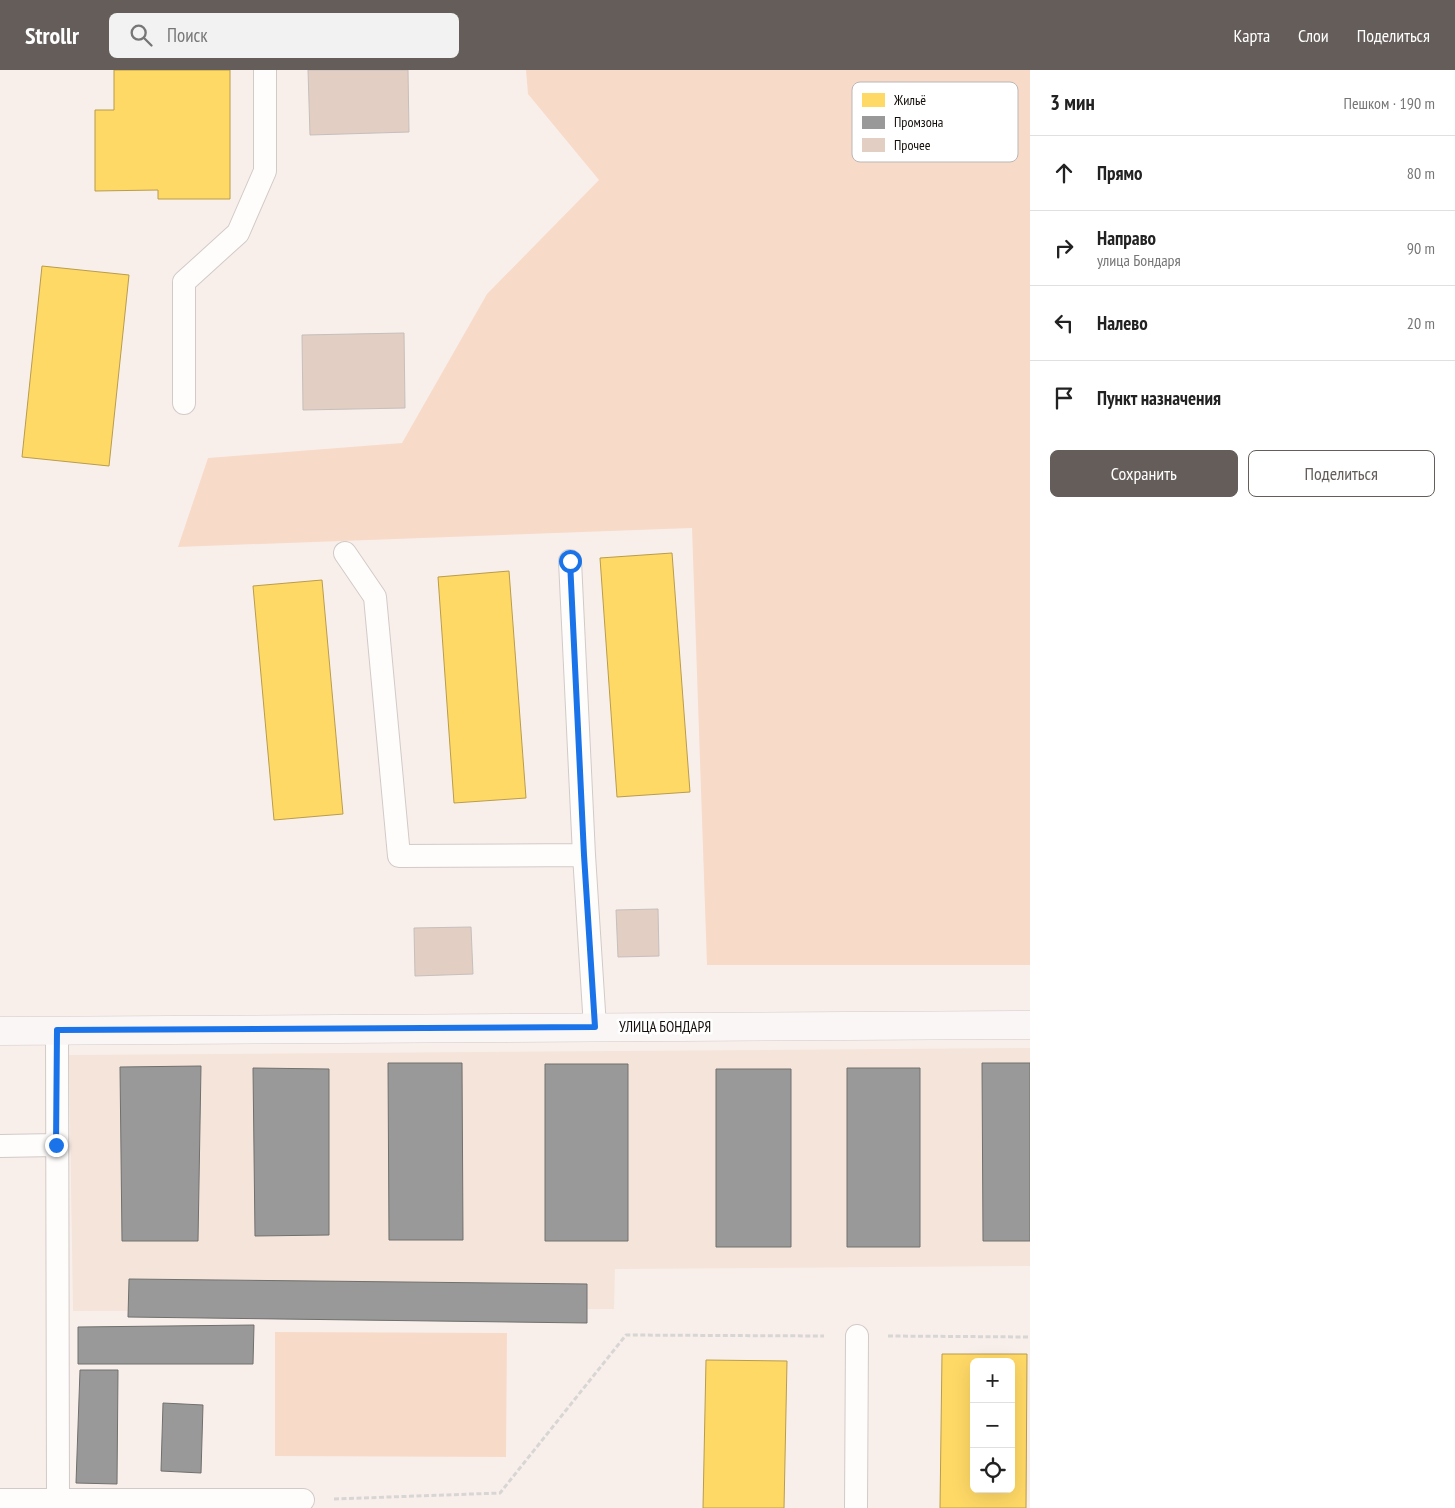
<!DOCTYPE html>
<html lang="ru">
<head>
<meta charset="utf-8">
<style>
  body { margin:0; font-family:"PT Sans Narrow",sans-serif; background:#f2f2f2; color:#222 }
  .controls { position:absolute; right:15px; bottom:15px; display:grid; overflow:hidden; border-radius:8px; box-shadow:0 5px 20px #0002 }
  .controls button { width:45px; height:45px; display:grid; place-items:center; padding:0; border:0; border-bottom:1px solid #e0e0e0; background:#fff; color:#222; font:25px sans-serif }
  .stop { position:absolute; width:15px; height:15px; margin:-11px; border:4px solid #1a73e8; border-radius:50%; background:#fff }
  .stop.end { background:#1a73e8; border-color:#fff; box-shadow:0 1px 5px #0008 }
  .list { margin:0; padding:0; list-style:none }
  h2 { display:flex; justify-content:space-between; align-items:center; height:65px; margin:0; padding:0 20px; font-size:21px }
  h2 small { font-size:16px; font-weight:400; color:#767676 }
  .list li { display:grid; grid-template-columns:32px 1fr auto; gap:15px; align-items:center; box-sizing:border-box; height:75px; padding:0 20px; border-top:1px solid #e0e0e0 }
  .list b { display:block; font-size:19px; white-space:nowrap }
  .list p { margin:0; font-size:16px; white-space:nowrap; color:#767676 }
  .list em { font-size:16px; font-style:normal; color:#767676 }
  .actions { display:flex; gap:10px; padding:15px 20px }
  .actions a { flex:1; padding:11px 0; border:1px solid #645d59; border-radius:8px; text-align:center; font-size:18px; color:#645d59 }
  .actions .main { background:#645d59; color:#fff }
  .icon { flex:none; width:28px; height:28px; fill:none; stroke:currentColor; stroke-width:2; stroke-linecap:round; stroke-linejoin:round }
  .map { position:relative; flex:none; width:1030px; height:1438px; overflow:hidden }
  header { display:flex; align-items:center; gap:30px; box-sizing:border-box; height:70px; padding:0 25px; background:#645d59; color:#fff }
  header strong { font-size:24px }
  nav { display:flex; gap:28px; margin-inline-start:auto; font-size:18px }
  .search { width:350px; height:45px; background:#f2f2f2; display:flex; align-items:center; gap:12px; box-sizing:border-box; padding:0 18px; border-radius:8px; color:#767676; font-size:19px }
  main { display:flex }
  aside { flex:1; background:#fff }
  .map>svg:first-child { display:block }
  .built { fill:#f5e4da }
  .green { fill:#f8dac9 }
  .homes { fill:#ffd966; stroke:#b99c4b; fill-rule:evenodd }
  .industry { fill:#999; stroke:#71706e }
  .building { fill:#e2cec2; stroke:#c6bfbc }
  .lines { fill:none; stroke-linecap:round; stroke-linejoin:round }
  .service-casing { stroke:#d1cac7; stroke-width:24 }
  .secondary-casing { stroke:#d1cac7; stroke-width:29 }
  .path { stroke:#d8d6d4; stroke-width:3; stroke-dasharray:5 2.5; stroke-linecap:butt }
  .service { stroke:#fefdfc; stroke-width:22 }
  .secondary { stroke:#fbf6f6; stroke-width:28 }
  .route { stroke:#1a73e8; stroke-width:6 }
  .labels { text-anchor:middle; stroke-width:5; stroke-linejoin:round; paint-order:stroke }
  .street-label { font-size:15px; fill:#150f0b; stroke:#fff }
  .key { fill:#fff; stroke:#b9b7b6; stroke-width:1 }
  .key-label { font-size:14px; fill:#150f0b }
</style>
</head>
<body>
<header>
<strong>Strollr</strong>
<div class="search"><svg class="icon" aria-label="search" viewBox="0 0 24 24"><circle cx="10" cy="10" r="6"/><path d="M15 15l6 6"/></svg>Поиск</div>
<nav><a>Карта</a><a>Слои</a><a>Поделиться</a></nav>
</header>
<main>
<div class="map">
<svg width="1030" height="1438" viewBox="0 0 1030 1438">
  <rect width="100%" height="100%" fill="#f8efeb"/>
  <path class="built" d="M 1030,978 L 1030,1196 L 615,1199 L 614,1239 L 73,1241 L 69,985 Z"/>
  <path class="green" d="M 526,0 L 1030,0 L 1030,895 L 707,895 L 692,458 L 178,477 L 208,388 L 402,373 L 487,224 L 599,110 L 528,24 Z
    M 275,1262 L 507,1263 L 506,1387 L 275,1386 Z"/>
  <path class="homes" d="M 114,0 L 230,0 L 230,129 L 158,129 L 158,120 L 95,121 L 95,40 L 114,40 Z
    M 42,196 L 129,205 L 109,396 L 22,387 Z
    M 672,483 L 690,722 L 617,727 L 600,488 Z
    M 509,501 L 526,728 L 454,733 L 438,507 Z
    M 322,510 L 343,744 L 274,750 L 253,516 Z
    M 942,1284 L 1027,1284 L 1026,1438 L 940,1438 ZM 974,1292 L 1011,1292 L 1011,1419 L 974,1419 Z
    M 706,1290 L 787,1291 L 784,1438 L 703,1438 Z"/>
  <path class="industry" d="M 388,993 L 462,993 L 463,1170 L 389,1170 Z
    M 982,993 L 1030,993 L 1030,1171 L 983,1171 Z
    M 545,994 L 628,994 L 628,1171 L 545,1171 Z
    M 201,996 L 198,1171 L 122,1171 L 120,997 Z
    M 253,998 L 329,999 L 329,1165 L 255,1166 Z
    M 847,998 L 920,998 L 920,1177 L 847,1177 Z
    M 716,999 L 791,999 L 791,1177 L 716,1177 Z
    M 129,1209 L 587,1214 L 587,1253 L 128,1247 Z
    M 254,1255 L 253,1294 L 78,1294 L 78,1257 Z
    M 80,1300 L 118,1300 L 117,1414 L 76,1413 Z
    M 163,1333 L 203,1335 L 201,1403 L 161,1401 Z"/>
  <path class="building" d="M 308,0 L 408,0 L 409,62 L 310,65 Z
    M 404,263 L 405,338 L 303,340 L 302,265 Z
    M 658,839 L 659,886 L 618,887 L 616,840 Z
    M 471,857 L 473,904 L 415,906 L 414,858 Z"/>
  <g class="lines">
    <g class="service-casing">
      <path id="service" d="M 184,333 L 184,212 L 238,163 L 265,101 L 265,0
        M 345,483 L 375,527 L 399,786 L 584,785
        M 570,491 L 584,785 L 595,957
        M 0,1076 L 56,1075
        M 0,1430 L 58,1430 L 57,960
        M 58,1430 L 303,1430
        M 856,1438 L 857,1266"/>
    </g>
    <g class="secondary-casing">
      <path id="secondary" d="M 0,961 L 1030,955"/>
    </g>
    <path class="path" d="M 888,1266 L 1030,1267
      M 334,1429 L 500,1423 L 626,1265 L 824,1266"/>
    <use href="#service" class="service"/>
    <use href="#secondary" class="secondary"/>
  </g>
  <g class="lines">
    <path class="route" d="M 56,1075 L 57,960 L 595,957 L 584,785 L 570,491"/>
  </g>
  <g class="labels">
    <g class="street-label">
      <text x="665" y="962">УЛИЦА БОНДАРЯ</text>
    </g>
  </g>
  <rect x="852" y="12" width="166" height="80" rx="8" class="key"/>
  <rect x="862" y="23" width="23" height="14" fill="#ffd966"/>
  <rect x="862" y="46" width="23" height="13" fill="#999"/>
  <rect x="862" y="68" width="23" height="14" fill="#e2cec2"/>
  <g class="key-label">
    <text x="894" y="35">Жильё</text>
    <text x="894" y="57">Промзона</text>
    <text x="894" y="80">Прочее</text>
  </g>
</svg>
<div class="controls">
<button>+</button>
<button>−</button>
<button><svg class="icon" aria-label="locate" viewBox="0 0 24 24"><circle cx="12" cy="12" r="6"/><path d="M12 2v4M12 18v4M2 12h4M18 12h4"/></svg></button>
</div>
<div class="stop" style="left:570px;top:491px"></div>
<div class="stop end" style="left:56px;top:1075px"></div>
</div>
<aside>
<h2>3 мин<small>Пешком · 190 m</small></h2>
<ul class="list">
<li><svg class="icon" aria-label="ahead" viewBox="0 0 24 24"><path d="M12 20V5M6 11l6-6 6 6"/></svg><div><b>Прямо</b></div><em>80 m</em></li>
<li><svg class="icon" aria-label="right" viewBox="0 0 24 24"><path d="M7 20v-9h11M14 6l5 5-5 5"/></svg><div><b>Направо</b><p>улица Бондаря</p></div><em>90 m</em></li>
<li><svg class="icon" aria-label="left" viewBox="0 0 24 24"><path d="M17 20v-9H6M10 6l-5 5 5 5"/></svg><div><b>Налево</b></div><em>20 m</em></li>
<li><svg class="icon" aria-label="arrive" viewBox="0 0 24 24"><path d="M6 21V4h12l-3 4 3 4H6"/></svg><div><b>Пункт назначения</b></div></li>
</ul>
<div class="actions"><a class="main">Сохранить</a><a>Поделиться</a></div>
</aside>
</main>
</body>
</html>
